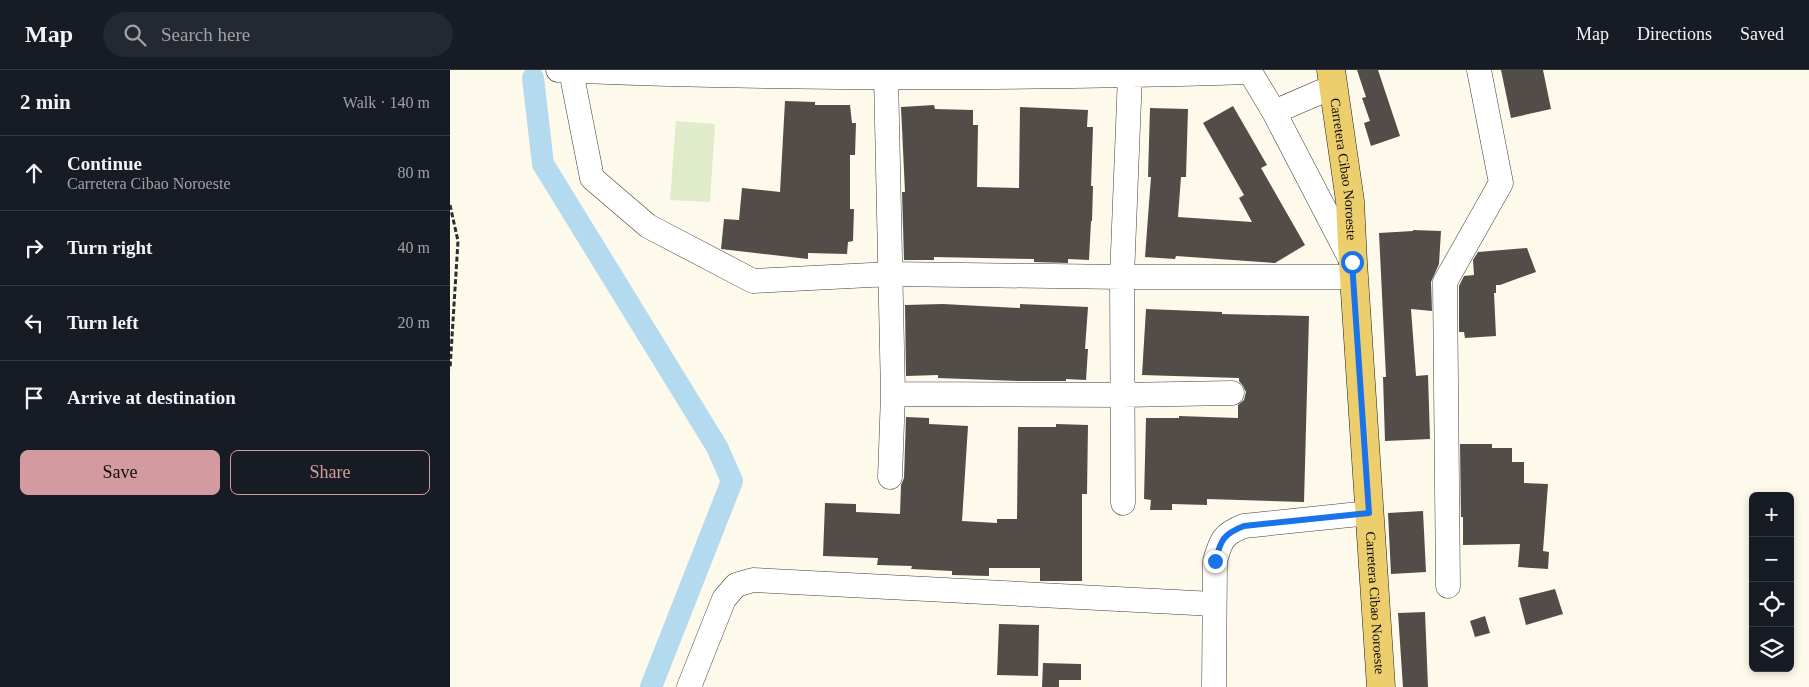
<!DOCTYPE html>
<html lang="en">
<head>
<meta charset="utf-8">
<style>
  body { margin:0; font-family:"Times New Roman",serif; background:#242831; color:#f1f3f6 }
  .controls { position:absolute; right:15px; bottom:15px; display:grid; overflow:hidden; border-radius:8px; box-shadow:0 2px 8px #0003 }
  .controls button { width:45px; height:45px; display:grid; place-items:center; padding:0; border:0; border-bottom:1px solid #363941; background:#171b24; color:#f1f3f6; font:25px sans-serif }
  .stop { position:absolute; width:15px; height:15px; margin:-11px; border:4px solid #1a73e8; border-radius:50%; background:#fff }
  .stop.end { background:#1a73e8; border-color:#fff; box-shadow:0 1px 5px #0008 }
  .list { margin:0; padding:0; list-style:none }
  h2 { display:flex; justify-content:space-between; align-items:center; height:65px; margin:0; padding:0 20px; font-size:21px }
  h2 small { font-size:16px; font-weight:400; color:#9ea1a6 }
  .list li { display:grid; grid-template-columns:32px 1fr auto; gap:15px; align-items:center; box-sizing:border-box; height:75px; padding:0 20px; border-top:1px solid #363941 }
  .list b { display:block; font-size:19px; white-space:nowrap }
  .list p { margin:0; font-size:16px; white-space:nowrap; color:#9ea1a6 }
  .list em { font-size:16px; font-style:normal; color:#9ea1a6 }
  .actions { display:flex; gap:10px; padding:15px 20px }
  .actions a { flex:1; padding:11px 0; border:1px solid #d39b9f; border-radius:8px; text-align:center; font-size:18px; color:#d39b9f }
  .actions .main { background:#d39b9f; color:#111 }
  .icon { flex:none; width:28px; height:28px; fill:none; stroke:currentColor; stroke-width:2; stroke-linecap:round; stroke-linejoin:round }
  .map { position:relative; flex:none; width:1359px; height:617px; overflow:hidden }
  header { display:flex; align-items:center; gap:30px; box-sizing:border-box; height:70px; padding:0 25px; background:#171b24; border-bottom:1px solid #363941 }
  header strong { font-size:24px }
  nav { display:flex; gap:28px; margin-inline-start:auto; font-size:18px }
  .search { width:350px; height:45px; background:#242831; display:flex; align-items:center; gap:12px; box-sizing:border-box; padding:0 18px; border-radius:28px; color:#9ea1a6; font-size:19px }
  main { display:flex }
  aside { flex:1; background:#171b24 }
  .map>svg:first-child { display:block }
  .pitch { fill:#e0ecc9 }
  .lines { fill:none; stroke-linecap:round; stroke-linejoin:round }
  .canal { stroke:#b4daf0; stroke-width:22 }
  .building { fill:#534d49 }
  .street-casing { stroke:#3e3e3e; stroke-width:25 }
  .primary-casing { stroke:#1c1c1c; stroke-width:29 }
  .path { stroke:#2d2d2d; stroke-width:3; stroke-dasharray:5 2.5; stroke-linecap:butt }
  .street { stroke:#fff; stroke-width:24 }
  .primary { stroke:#edce6c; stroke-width:28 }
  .route { stroke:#1a73e8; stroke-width:6 }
  .labels { text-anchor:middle; stroke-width:5; stroke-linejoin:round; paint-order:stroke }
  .street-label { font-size:14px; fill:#0b0b0b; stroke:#fff }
</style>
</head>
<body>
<header>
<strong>Map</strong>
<div class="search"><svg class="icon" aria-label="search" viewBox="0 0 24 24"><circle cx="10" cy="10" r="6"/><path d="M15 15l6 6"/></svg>Search here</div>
<nav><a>Map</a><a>Directions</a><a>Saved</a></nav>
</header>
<main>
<aside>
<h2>2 min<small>Walk · 140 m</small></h2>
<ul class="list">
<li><svg class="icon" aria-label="ahead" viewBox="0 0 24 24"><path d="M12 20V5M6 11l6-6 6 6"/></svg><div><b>Continue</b><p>Carretera Cibao Noroeste</p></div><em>80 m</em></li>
<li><svg class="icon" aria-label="right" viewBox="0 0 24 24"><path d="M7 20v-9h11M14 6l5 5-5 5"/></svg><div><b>Turn right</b></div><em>40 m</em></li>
<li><svg class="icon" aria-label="left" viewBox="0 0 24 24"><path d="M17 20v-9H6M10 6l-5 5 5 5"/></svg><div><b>Turn left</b></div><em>20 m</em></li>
<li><svg class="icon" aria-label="arrive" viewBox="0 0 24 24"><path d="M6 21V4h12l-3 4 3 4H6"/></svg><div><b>Arrive at destination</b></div></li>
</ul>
<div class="actions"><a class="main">Save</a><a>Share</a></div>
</aside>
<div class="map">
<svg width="1359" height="617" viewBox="0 0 1359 617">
  <rect width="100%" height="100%" fill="#fdfaeb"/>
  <path class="pitch" d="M 226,51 L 265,54 L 260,132 L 220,130 Z"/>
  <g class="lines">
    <path class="canal" d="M 83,8 L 93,94 L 267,377 L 282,411 L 201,617"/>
  </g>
  <path class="building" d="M 907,0 L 928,0 L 950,66 L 921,76 L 914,53 L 920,51 L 912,28 L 916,27 Z
    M 1051,0 L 1093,0 L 1101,39 L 1061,48 Z
    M 335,31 L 365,32 L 365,35 L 400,35 L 402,53 L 406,53 L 405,85 L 400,85 L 400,139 L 404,139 L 403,171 L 398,172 L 397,184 L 358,183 L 358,189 L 271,179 L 274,149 L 289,150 L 292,118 L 330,122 Z
    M 484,35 L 485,39 L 523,40 L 523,55 L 528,55 L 527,117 L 569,118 L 570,37 L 638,40 L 637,57 L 643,57 L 641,116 L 643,116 L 642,151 L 641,151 L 639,190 L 618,189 L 618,193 L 584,192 L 584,189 L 484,187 L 484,190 L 454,190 L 452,122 L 455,122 L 451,37 Z
    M 783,36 L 817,95 L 811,98 L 855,175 L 825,193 L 726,186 L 725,189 L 695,187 L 701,107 L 698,107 L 700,38 L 738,39 L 736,107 L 731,107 L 728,147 L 802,152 L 789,128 L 794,125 L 753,53 Z
    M 963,160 L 991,161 L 989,194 L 981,212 L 982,241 L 961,239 L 966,306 L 978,305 L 980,369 L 935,371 L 933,307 L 936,307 L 929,163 L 963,161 Z
    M 1077,178 L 1086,202 L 1050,215 L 1046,215 L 1046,223 L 1044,223 L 1046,266 L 1015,268 L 1014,262 L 1009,262 L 1009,216 L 1014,206 L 1024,205 L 1023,190 L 1028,182 Z
    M 493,234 L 570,238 L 570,234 L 638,237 L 635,279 L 638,279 L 636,310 L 616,309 L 616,311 L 569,311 L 488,308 L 488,305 L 456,306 L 455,235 Z
    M 696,239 L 772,242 L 772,244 L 859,246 L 854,432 L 757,429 L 757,435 L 722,434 L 722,440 L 700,440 L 701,430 L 694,429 L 696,348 L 729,348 L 729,346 L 788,348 L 788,335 L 794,330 L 796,322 L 793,316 L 789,311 L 789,308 L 692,305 Z
    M 456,347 L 479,348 L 479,354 L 518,356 L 512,451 L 547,453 L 547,449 L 567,449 L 568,357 L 606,357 L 606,354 L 638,355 L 637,424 L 632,424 L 632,511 L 590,511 L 590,498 L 539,498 L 539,506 L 502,505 L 502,501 L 461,499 L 462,496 L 427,495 L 428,488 L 373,486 L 375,433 L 406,434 L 406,442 L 450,444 L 451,415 L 454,408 Z
    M 1010,374 L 1042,374 L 1042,378 L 1062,378 L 1062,392 L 1074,392 L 1074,413 L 1098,414 L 1093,481 L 1099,482 L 1098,499 L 1068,497 L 1070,474 L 1013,475 L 1013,447 L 1011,447 Z
    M 973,441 L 976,502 L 941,504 L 938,443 Z
    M 1105,519 L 1113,544 L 1076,555 L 1069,528 Z
    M 975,542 L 978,617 L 953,617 L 948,543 Z
    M 1035,546 L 1040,563 L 1025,567 L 1020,551 Z
    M 549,554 L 589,555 L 588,606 L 547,605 Z
    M 593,593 L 631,594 L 631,610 L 609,610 L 609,617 L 592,617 Z"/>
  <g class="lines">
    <g class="street-casing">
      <path id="street" d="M 108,0 C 339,10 570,9 800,2
        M 799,0 L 824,42 L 902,192
        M 121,1 L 142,108 L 198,156 L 303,211 L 441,204 L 672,207 L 904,207
        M 436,6 L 443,324 L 440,407
        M 824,42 L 882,17
        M 443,324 L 672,325 L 782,323
        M 673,433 L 672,207 L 680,5
        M 998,516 L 995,212 L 1051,113 L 1029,0
        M 239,617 L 274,529 L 286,515 L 303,510 L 764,534
        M 764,617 L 765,491 C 771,470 773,464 794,456 L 919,443"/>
    </g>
    <g class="primary-casing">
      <g id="primary">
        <path id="s1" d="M 881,0 L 900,131 L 903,192 L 931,617"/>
      </g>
    </g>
    <path class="path" d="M 0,135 L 8,171 L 0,299"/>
    <use href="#street" class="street"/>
    <use href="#primary" class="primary"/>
  </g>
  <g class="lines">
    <path class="route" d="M 765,491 C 771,470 773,464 794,456 L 919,443 L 902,192"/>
  </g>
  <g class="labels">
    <g class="street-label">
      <text dy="5" stroke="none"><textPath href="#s1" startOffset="100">Carretera Cibao Noroeste</textPath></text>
      <text dy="5" stroke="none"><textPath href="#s1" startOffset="535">Carretera Cibao Noroeste</textPath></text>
    </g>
  </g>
</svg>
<div class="controls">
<button>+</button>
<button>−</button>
<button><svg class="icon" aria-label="locate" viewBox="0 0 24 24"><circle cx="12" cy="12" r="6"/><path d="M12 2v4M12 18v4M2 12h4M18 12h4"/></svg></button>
<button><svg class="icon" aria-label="layers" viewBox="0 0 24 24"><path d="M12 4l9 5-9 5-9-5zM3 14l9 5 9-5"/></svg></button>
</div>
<div class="stop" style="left:902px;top:192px"></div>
<div class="stop end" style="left:765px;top:491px"></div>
</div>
</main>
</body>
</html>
